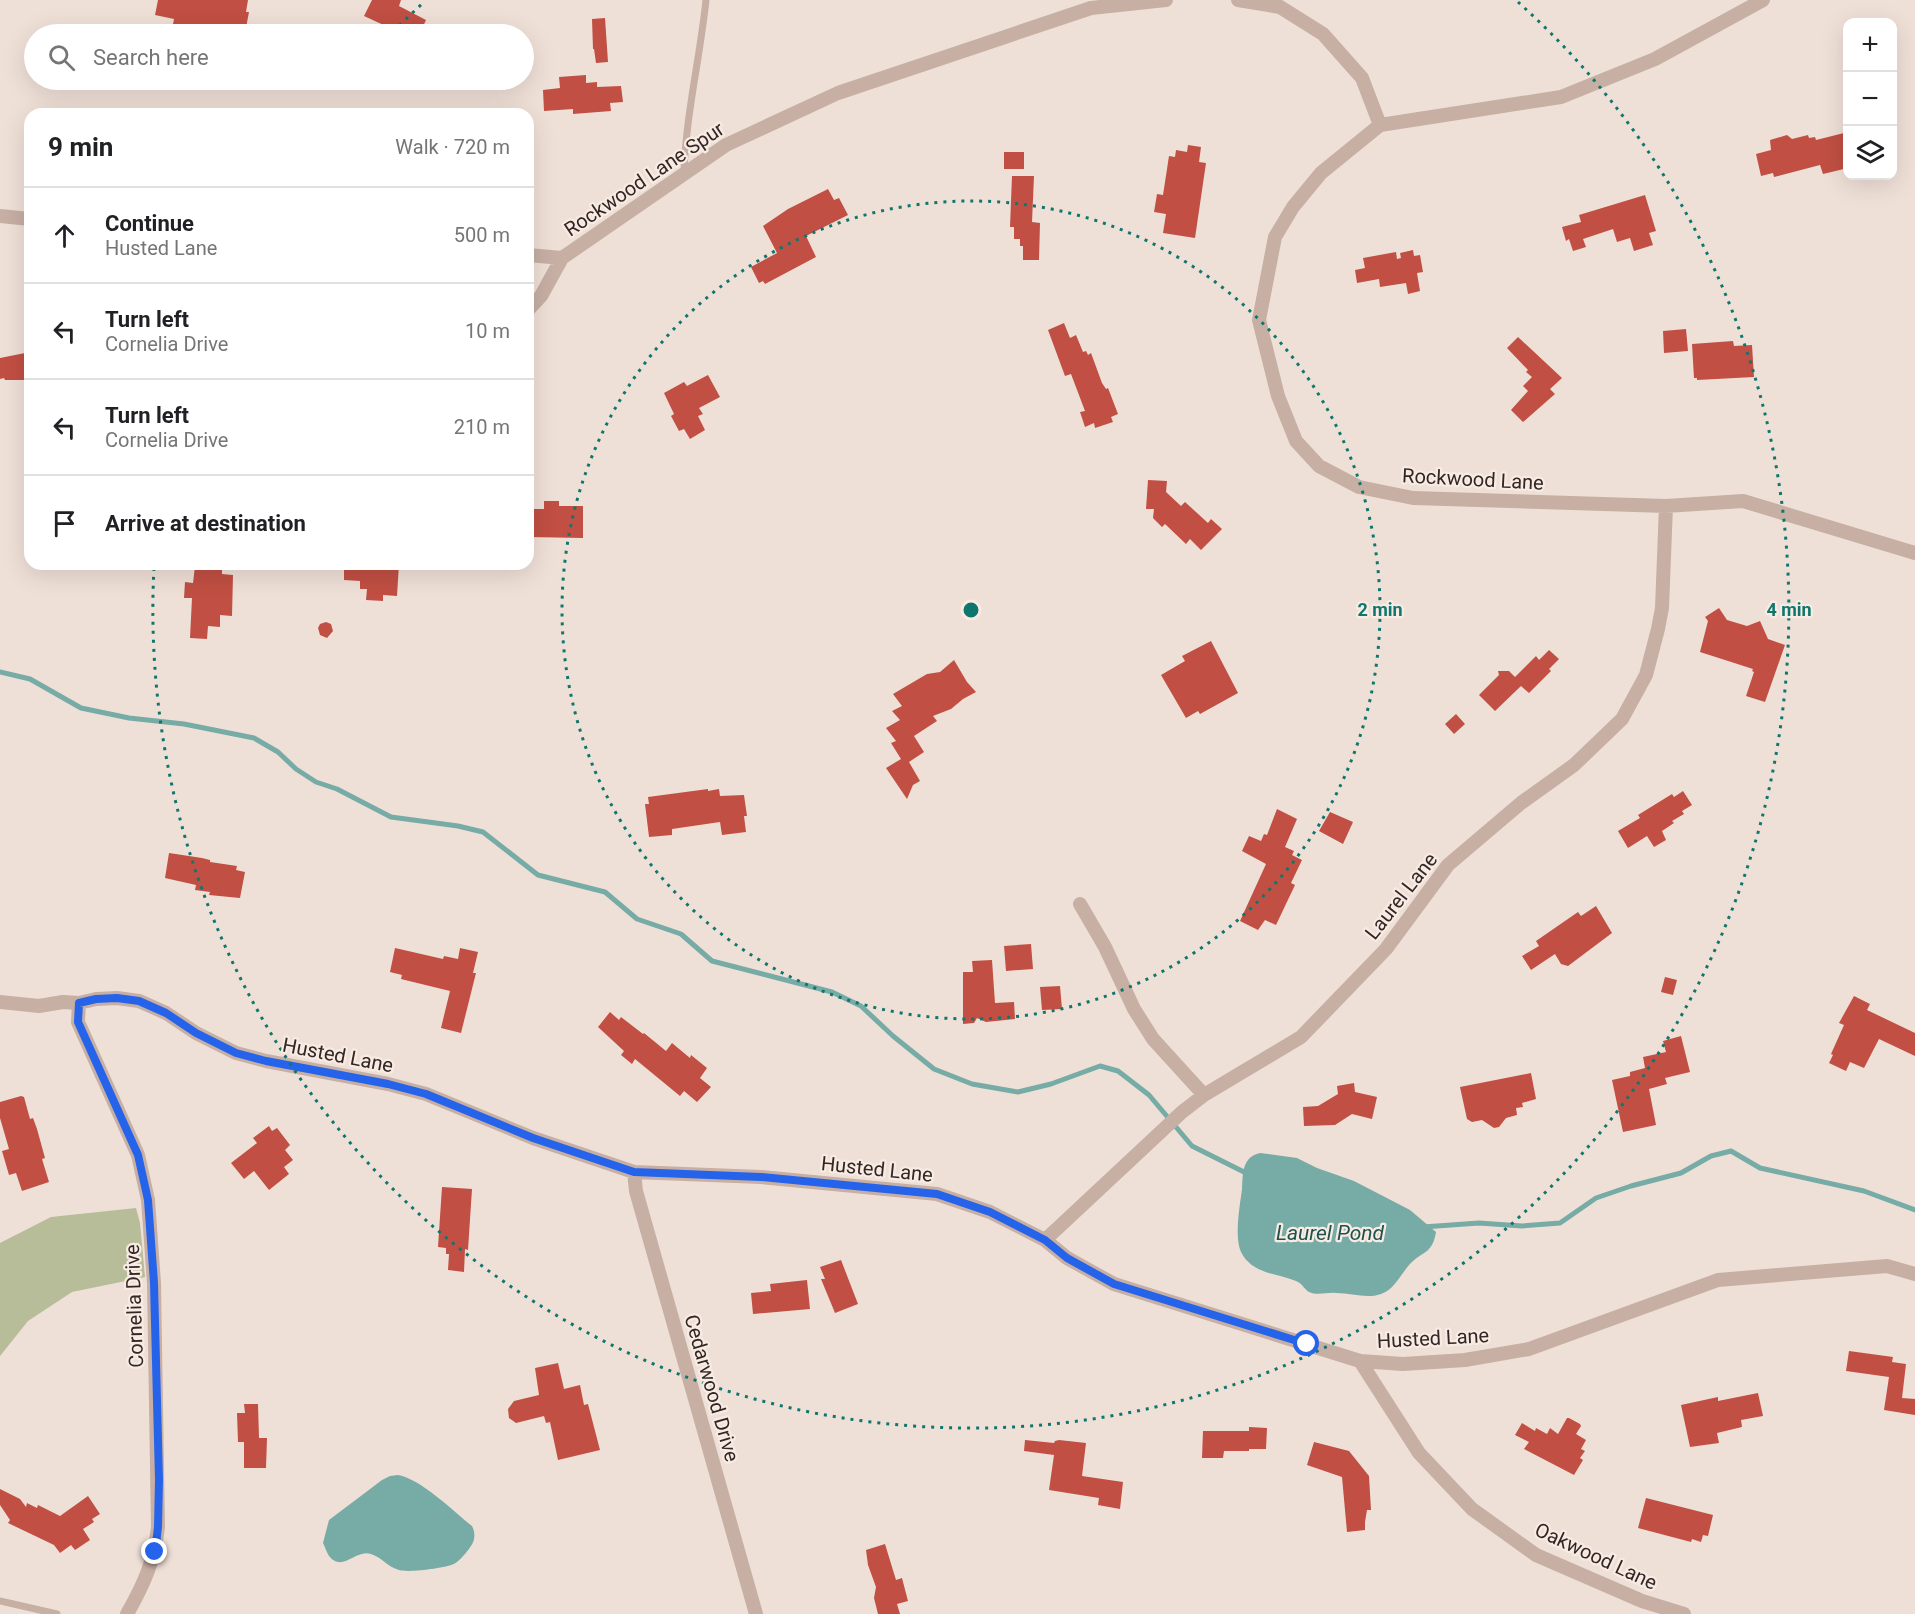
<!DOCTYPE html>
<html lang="en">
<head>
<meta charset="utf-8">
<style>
  body { margin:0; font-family:Roboto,sans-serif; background:#f2f2f2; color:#202124 }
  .controls { position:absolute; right:18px; top:18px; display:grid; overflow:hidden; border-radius:12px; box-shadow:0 6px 24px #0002 }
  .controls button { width:54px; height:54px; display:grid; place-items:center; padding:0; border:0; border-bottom:2px solid #e0e0e0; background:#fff; color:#202124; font:30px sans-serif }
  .stop { position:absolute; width:18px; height:18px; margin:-14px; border:4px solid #2563eb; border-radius:50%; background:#fff }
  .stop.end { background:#2563eb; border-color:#fff; box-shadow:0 2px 6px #0008 }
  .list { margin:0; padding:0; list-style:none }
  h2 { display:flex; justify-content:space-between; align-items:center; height:78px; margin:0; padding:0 24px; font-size:26px }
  h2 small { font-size:20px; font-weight:400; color:#757577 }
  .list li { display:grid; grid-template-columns:39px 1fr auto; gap:18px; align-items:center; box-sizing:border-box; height:96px; padding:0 24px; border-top:2px solid #e0e0e0 }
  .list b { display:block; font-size:22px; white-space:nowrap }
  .list p { margin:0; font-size:20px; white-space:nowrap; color:#757577 }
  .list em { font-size:20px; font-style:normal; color:#757577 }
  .icon { flex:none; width:33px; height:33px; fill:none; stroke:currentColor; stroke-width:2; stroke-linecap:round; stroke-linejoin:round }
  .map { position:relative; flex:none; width:1915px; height:1614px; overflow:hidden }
  .search { position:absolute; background:#fff; box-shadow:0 6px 24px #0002; left:24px; top:24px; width:510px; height:66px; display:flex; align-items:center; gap:15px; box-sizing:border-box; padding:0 21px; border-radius:33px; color:#757577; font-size:22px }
  .panel { position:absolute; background:#fff; box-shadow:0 6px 24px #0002; left:24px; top:108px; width:510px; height:462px; border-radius:18px }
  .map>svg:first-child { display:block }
  .green { fill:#b6bd98 }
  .water { fill:#77aba6 }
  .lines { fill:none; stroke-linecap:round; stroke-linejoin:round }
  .stream { stroke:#77aba6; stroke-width:5 }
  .building { fill:#c14f43 }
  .service { stroke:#c7afa4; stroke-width:7 }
  .minor { stroke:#c7afa4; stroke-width:14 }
  .route { stroke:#2563eb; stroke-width:8 }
  .ring { fill:none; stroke:#0f766e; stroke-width:3; stroke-dasharray:3 6 }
  .labels { text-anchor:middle; stroke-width:4.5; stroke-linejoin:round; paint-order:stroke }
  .street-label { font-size:20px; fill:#322725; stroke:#f8ebe3 }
  .water-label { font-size:21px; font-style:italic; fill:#1d524d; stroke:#f8ebe3 }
  .centre { fill:#0f766e; stroke:#f8ebe3; stroke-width:3 }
  .ring-label { font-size:18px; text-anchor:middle; font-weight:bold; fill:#0f766e; stroke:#f8ebe3; stroke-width:4.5; stroke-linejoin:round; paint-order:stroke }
</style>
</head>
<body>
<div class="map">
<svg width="1915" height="1614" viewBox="0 0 1915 1614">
  <rect width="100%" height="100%" fill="#efe0d7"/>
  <path class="green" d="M 136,1208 L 140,1223 L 145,1277 L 72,1292 L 28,1321 L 0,1356 L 0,1243 L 51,1217 Z"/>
  <path class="water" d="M 1260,1153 L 1297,1158 L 1317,1168 L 1354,1181 L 1410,1210 L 1436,1232 C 1432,1255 1423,1250 1409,1265 C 1403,1272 1399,1280 1392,1287 C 1375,1303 1356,1293 1336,1293 C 1328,1292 1317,1296 1309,1292 C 1304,1289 1302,1283 1296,1281 C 1276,1273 1252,1274 1241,1252 C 1234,1237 1240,1205 1242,1189 C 1243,1173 1242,1157 1260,1153 Z
    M 398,1475 C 421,1479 453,1511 472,1526 C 474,1530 475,1534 474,1539 C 473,1546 460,1561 454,1564 C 445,1568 409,1573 399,1570 C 388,1567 381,1557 371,1554 C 355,1549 343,1573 329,1556 C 327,1553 325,1547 323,1543 L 329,1520 L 382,1480 L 390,1476 Z"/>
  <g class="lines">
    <path class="stream" d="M 0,672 L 30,679 L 81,708 L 129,718 L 184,724 L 254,738 L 278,752 L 296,769 L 316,782 L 337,789 L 391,817 L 458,826 L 483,832 L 538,875 L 605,892 L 637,919 L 681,934 L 712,961 L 832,992 L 861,1006 L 893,1036 L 934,1069 L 972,1084 L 1018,1092 L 1051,1084 L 1100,1066 L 1118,1071 L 1149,1095 L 1192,1146 L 1250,1175
      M 1423,1227 L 1479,1223 L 1522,1226 L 1560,1223 L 1596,1198 L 1631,1186 L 1681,1173 L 1711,1156 L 1731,1151 L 1760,1168 L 1864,1191 L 1915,1210"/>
  </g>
  <path class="building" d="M 158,0 L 248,0 L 246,12 L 249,12 L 245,33 L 234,34 L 204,28 L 203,34 L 171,34 L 174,19 L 155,15 Z
    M 372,0 L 401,0 L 399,6 L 426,20 L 420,33 L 404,26 L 401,33 L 364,16 Z
    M 605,18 L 608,62 L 596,63 L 594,49 L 593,49 L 592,19 Z
    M 586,75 L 586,83 L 597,82 L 597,87 L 621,86 L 623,102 L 610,103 L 611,111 L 573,114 L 573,109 L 544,111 L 543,90 L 560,88 L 559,77 Z
    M 1848,132 L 1848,168 L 1823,174 L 1820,165 L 1774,177 L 1773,173 L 1761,176 L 1756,154 L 1771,150 L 1770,140 L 1787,135 L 1792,139 L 1808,135 L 1809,138 L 1815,137 L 1816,140 Z
    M 1188,145 L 1201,147 L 1199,162 L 1206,163 L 1195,238 L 1163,233 L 1166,214 L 1154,212 L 1157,194 L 1163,195 L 1169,156 L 1175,157 L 1176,150 L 1187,152 Z
    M 1004,152 L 1024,152 L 1024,169 L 1004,169 Z
    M 1012,176 L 1034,176 L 1032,222 L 1040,223 L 1039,260 L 1023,260 L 1023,246 L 1020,246 L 1020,239 L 1014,239 L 1014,227 L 1010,227 Z
    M 828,189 L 834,200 L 839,198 L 848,215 L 806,236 L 816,257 L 765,284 L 763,281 L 759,283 L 751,267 L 777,253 L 763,226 L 788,209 Z
    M 1645,195 L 1656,231 L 1649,233 L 1653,245 L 1634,251 L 1630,238 L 1617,242 L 1613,229 L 1583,239 L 1586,247 L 1573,251 L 1569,239 L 1566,241 L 1562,227 L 1581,222 L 1579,215 Z
    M 1413,250 L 1414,256 L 1420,255 L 1423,272 L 1417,273 L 1420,291 L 1408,294 L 1406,283 L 1380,287 L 1379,279 L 1357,283 L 1355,270 L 1365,268 L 1363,258 L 1396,252 L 1397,259 L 1401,258 L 1400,253 Z
    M 1064,323 L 1070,338 L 1076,335 L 1083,352 L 1086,351 L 1088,355 L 1091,353 L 1102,383 L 1106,389 L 1108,388 L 1118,414 L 1111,417 L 1113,422 L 1095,428 L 1094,423 L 1085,427 L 1080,412 L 1085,411 L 1071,374 L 1065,376 L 1048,330 Z
    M 1686,329 L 1688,351 L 1664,353 L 1663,331 Z
    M 1518,337 L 1562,378 L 1550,389 L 1555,394 L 1523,422 L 1511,410 L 1528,391 L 1523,386 L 1532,377 L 1526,372 L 1528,370 L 1507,348 Z
    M 1733,341 L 1734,346 L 1752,345 L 1754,377 L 1697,380 L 1697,378 L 1694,378 L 1692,344 Z
    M 30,352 L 30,374 L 25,380 L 5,380 L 4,378 L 0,379 L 0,358 Z
    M 708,375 L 720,397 L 699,408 L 703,414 L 698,416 L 705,430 L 690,439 L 684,429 L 679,431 L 671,416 L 674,414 L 664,393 L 684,382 L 687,386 Z
    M 1148,480 L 1167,481 L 1166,492 L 1181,506 L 1185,502 L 1208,523 L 1211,519 L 1222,529 L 1201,550 L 1190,539 L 1186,544 L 1165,524 L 1162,527 L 1153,518 L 1154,509 L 1146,509 Z
    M 544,501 L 559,501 L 559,506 L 583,506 L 583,538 L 528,537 L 528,509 L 544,509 Z
    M 344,564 L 399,564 L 397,596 L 383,595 L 383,601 L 366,600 L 367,589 L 360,589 L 360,581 L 344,580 Z
    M 195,566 L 222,568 L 222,574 L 233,575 L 232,616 L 220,615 L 220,627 L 208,626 L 207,639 L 190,638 L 192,598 L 184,598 L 185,582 L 193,583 Z
    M 1719,608 L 1727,620 L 1747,626 L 1760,621 L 1768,639 L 1785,645 L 1765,702 L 1746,696 L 1754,672 L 1752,671 L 1753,669 L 1700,652 L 1708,621 L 1705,617 Z
    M 326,622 L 331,624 L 333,631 L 327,638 L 320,635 L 318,628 L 320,624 Z
    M 1211,641 L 1238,693 L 1200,714 L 1198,711 L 1186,718 L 1161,675 L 1185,661 L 1182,656 Z
    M 1549,650 L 1559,659 L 1549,669 L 1551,671 L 1529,693 L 1521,686 L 1495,711 L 1479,695 L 1499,675 L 1498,671 L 1509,671 L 1515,677 L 1536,656 L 1539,660 Z
    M 954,660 L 967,682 L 976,692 L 963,699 L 951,709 L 933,716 L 937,721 L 914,736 L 924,752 L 909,762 L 920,781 L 913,785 L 907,799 L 886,768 L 901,759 L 891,743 L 896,741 L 886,728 L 900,720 L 892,711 L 902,706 L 893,694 L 927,674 L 940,672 Z
    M 1456,714 L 1465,724 L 1454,734 L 1445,724 Z
    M 708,789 L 708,791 L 719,789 L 720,796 L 744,795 L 747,816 L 744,816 L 746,832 L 722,835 L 720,822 L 672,829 L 672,835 L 649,837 L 645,804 L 649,804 L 648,797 Z
    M 1683,791 L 1692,805 L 1682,811 L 1684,814 L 1672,821 L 1674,823 L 1662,831 L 1666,840 L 1654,847 L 1647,836 L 1628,848 L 1618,831 L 1640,818 L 1638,815 L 1672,794 L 1674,797 Z
    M 1277,809 L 1297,819 L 1285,847 L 1294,851 L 1292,855 L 1302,860 L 1291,883 L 1295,885 L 1276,925 L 1265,920 L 1258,930 L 1240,921 L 1266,864 L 1242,851 L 1249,836 L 1261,841 L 1264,834 L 1267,835 Z
    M 1330,812 L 1353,822 L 1343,844 L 1319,831 Z
    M 169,853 L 202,858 L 210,860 L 210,862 L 237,866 L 236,870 L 245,872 L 240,898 L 209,895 L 210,892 L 195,890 L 196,885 L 165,878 Z
    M 1596,906 L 1612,933 L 1568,966 L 1561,964 L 1555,954 L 1531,970 L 1522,956 L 1539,946 L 1536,941 L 1578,912 L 1581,916 Z
    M 1031,944 L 1033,969 L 1006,971 L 1004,946 Z
    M 395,948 L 443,959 L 444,956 L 458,959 L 460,948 L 478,952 L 473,973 L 476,973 L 461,1033 L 441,1028 L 450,991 L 401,979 L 402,975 L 390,972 Z
    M 992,960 L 995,1003 L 1014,1002 L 1015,1019 L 986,1022 L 977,1018 L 974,1023 L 963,1024 L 963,972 L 973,972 L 972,961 Z
    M 1665,977 L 1677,980 L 1673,995 L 1661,992 Z
    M 1060,986 L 1062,1009 L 1042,1010 L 1040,987 Z
    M 1854,996 L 1870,1004 L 1867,1010 L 1915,1033 L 1915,1056 L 1879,1039 L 1864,1068 L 1850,1062 L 1846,1071 L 1829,1063 L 1833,1055 L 1831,1054 L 1844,1025 L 1839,1023 Z
    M 610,1012 L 619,1020 L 621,1017 L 643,1034 L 644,1033 L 666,1051 L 672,1043 L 690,1058 L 691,1055 L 707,1068 L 700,1078 L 711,1087 L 697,1102 L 684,1091 L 680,1096 L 635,1059 L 632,1064 L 621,1055 L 624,1051 L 598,1027 Z
    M 1681,1036 L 1690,1072 L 1665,1078 L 1667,1084 L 1649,1089 L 1656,1125 L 1623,1132 L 1612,1080 L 1630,1076 L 1630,1072 L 1645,1068 L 1643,1057 L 1666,1052 L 1663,1041 Z
    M 1531,1073 L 1536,1099 L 1522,1103 L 1523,1107 L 1516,1108 L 1517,1115 L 1506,1118 L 1499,1127 L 1494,1128 L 1482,1120 L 1472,1122 L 1467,1119 L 1460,1087 Z
    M 1354,1083 L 1355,1092 L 1377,1097 L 1372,1119 L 1352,1114 L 1335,1125 L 1304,1126 L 1303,1107 L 1318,1106 L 1338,1094 L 1337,1086 Z
    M 21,1096 L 24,1097 L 30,1119 L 33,1118 L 37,1129 L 45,1158 L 42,1159 L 49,1182 L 22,1191 L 16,1173 L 9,1175 L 2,1151 L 9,1149 L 0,1118 L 0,1102 Z
    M 269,1126 L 272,1131 L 277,1128 L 290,1145 L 285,1150 L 293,1160 L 284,1167 L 289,1174 L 269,1190 L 254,1171 L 244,1179 L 231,1163 L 257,1143 L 253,1138 Z
    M 442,1187 L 472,1189 L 468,1250 L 465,1249 L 464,1272 L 448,1270 L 449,1254 L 446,1254 L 446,1248 L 438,1247 Z
    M 841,1260 L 858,1304 L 835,1313 L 821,1279 L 825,1279 L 820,1267 Z
    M 807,1280 L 810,1309 L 753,1314 L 751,1293 L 771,1291 L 770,1284 Z
    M 1849,1351 L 1893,1357 L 1892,1362 L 1906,1364 L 1902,1398 L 1915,1399 L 1915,1415 L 1884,1410 L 1889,1377 L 1846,1371 Z
    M 558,1363 L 564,1389 L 580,1385 L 584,1405 L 588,1404 L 600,1450 L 558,1460 L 550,1422 L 546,1423 L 544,1416 L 516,1423 L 509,1418 L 508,1409 L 514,1401 L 539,1395 L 535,1368 Z
    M 1758,1393 L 1763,1416 L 1741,1420 L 1742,1427 L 1717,1433 L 1719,1443 L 1690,1447 L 1681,1405 L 1718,1397 L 1718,1401 Z
    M 244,1404 L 258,1404 L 259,1438 L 267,1438 L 266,1468 L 244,1468 L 244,1442 L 238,1442 L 237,1413 L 245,1413 Z
    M 1567,1418 L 1569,1418 L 1580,1424 L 1581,1426 L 1576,1434 L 1586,1440 L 1581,1449 L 1585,1451 L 1580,1458 L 1583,1460 L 1574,1475 L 1524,1449 L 1529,1442 L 1515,1435 L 1522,1423 L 1535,1431 L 1536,1428 L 1547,1434 L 1550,1428 L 1558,1434 Z
    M 1249,1427 L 1267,1428 L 1266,1449 L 1249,1449 L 1249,1451 L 1224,1451 L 1223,1458 L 1202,1458 L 1203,1431 L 1249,1431 Z
    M 1025,1440 L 1054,1443 L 1055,1441 L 1059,1440 L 1086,1443 L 1082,1476 L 1123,1482 L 1120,1509 L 1098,1505 L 1099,1498 L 1049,1490 L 1054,1455 L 1024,1451 Z
    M 1314,1442 L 1349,1451 L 1369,1476 L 1371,1510 L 1367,1510 L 1365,1522 L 1365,1530 L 1347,1532 L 1342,1477 L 1307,1465 Z
    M 0,1489 L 20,1499 L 26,1507 L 27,1503 L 37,1508 L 38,1505 L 60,1516 L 88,1496 L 100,1514 L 92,1519 L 94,1522 L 83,1529 L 90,1540 L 75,1550 L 71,1545 L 60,1553 L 54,1545 L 8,1523 L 10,1520 L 0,1505 Z
    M 1646,1498 L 1713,1515 L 1708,1536 L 1703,1535 L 1701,1542 L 1692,1539 L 1691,1542 L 1638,1528 Z
    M 885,1544 L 896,1580 L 902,1578 L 908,1601 L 897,1604 L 900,1614 L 878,1614 L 874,1598 L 876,1587 L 868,1565 L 866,1550 Z"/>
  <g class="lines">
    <path class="service" d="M 684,172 C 686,114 700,58 706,0
      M 0,1601 L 57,1614"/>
    <path class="minor" d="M 1238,0 L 1280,7 L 1323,34 L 1362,78 L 1380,125 L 1561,97 L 1655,59 L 1763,0
      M 1380,125 L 1321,173 L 1293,207 L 1275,237 L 1259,320 L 1278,396 L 1296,441 L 1319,466 L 1359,487 L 1413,498 L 1666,506 L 1743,501 L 1915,553
      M 0,216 L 30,219
      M 528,255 L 562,258
      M 528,310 L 541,296 L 562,258 L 726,145 L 838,93 L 1091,8 L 1166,0
      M 1080,904 L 1105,947 L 1134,1009 L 1153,1039 L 1204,1095
      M 0,1002 L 39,1006 L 63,1002 L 79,1003 L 96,999 L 117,998 L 139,1001 L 166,1013 L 196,1033 L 236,1053 L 266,1061 L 388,1084 L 426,1094 L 533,1138 L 634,1172 L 761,1177 L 937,1194 L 990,1212 L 1045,1240 L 1067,1258 L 1114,1284 L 1360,1361 L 1403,1364 L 1465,1360 L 1529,1349 L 1718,1280 L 1887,1266 L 1915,1274
      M 79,1003 L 78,1022 L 138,1155 L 148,1200 L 154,1283 L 158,1527 C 154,1562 144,1584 127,1614
      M 634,1172 L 636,1191 L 756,1614
      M 1045,1240 L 1182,1112 L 1204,1095 L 1301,1037 L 1386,949 L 1448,865 L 1521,803 L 1574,765 L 1622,719 L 1646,675 L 1658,629 L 1662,608 L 1666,506
      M 1360,1361 L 1419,1453 L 1472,1509 L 1536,1555 L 1642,1601 L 1684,1614"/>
  </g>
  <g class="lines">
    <path class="route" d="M 155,1552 L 158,1527 L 159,1480 L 154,1283 L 148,1200 L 138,1155 L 78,1022 L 79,1003 L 96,999 L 117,998 L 139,1001 L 166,1013 L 196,1033 L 236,1053 L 266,1061 L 388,1084 L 426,1094 L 533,1138 L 634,1172 L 761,1177 L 937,1194 L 990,1212 L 1045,1240 L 1067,1258 L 1114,1284 L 1307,1344"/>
  </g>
  <g class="ring">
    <circle cx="971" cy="610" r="409"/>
    <path d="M393 32A818 818 0 0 1 424 2M1518 2A818 818 0 1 1 154 567"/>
  </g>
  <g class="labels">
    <g class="street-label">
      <text transform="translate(644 179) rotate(-34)" y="7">Rockwood Lane Spur</text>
      <text transform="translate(1473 479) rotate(3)" y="7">Rockwood Lane</text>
      <text transform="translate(1401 896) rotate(-52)" y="7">Laurel Lane</text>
      <text transform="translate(338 1055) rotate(11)" y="7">Husted Lane</text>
      <text transform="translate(877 1169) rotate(6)" y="7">Husted Lane</text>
      <text transform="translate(134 1306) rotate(-92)" y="7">Cornelia Drive</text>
      <text transform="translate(1433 1338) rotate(-3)" y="7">Husted Lane</text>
      <text transform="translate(712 1388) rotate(74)" y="7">Cedarwood Drive</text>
      <text transform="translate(1596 1556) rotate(25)" y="7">Oakwood Lane</text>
    </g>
    <g class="water-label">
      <text x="1330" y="1240">Laurel Pond</text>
    </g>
  </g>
  <circle cx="971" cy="610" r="9" class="centre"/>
  <g class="ring-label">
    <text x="1380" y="616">2 min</text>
    <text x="1789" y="616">4 min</text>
  </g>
</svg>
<div class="controls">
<button>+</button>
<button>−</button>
<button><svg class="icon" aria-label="layers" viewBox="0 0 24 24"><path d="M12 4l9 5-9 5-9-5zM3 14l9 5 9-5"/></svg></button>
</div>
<div class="stop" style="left:1307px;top:1344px"></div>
<div class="stop end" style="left:155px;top:1552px"></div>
<div class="search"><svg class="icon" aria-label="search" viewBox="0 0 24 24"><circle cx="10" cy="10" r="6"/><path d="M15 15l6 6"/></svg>Search here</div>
<section class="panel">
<h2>9 min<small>Walk · 720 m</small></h2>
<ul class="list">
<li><svg class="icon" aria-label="ahead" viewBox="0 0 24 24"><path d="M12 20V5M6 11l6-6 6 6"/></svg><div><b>Continue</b><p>Husted Lane</p></div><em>500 m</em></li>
<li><svg class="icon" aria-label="left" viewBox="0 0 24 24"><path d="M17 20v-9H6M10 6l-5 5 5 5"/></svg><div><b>Turn left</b><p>Cornelia Drive</p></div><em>10 m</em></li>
<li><svg class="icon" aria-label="left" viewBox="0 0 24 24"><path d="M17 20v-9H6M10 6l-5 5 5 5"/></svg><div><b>Turn left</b><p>Cornelia Drive</p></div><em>210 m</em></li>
<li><svg class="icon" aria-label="arrive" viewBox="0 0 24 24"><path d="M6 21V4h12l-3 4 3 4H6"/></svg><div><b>Arrive at destination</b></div></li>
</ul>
</section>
</div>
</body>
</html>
